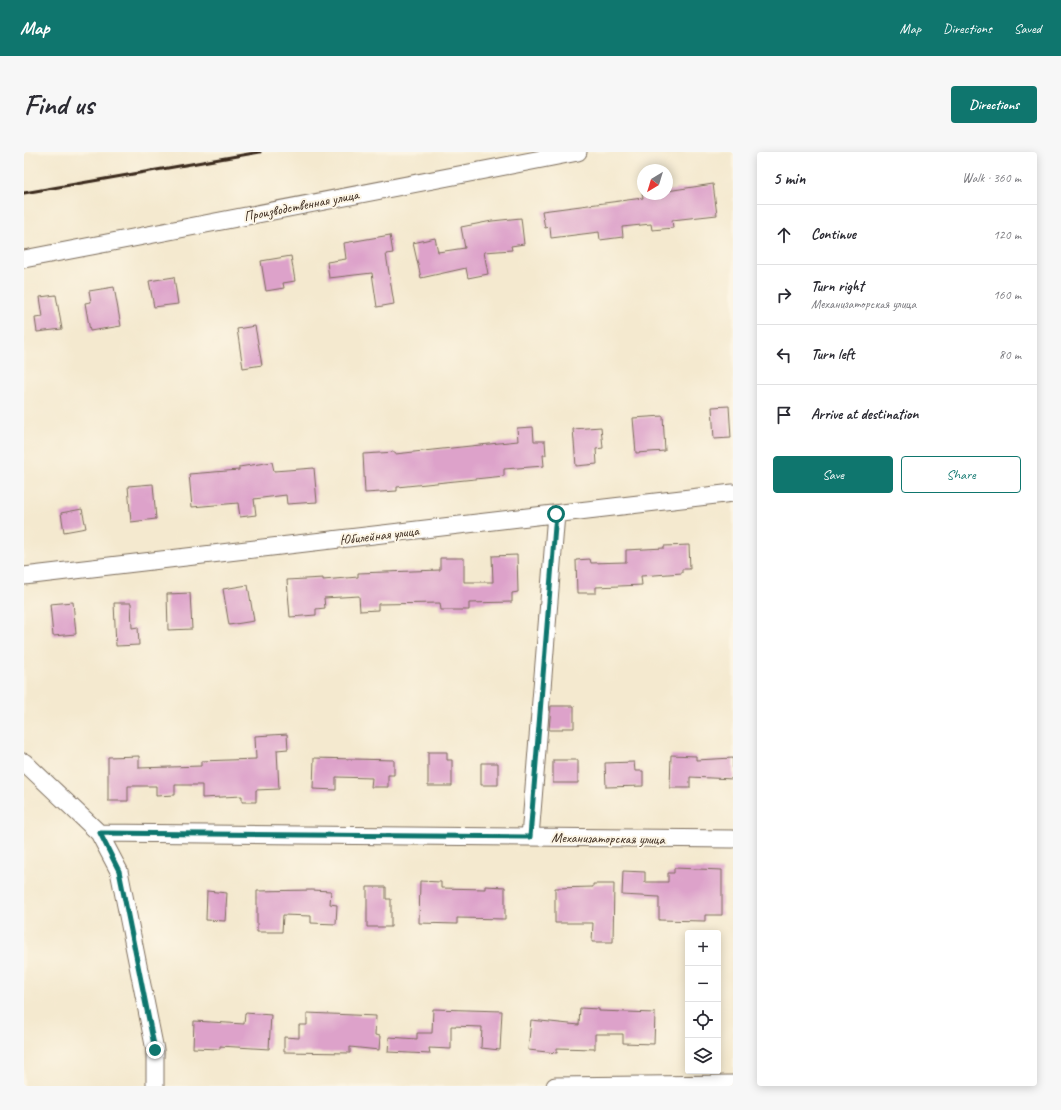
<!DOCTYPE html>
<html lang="en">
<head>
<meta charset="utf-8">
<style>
  body { margin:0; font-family:Caveat,sans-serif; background:#f7f7f7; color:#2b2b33 }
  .controls { position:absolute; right:12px; bottom:12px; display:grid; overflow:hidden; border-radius:4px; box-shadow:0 2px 10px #0003 }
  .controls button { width:36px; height:36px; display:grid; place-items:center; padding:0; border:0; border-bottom:1px solid #e1e1e2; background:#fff; color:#2b2b33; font:20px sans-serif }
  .compass { position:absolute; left:613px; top:12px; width:36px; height:36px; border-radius:50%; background:#fff; box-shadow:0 2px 10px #0003; rotate:218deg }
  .stop { position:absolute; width:12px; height:12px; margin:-9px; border:3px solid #0f766e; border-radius:50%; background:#fff }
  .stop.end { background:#0f766e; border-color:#fff; box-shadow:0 1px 4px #0008 }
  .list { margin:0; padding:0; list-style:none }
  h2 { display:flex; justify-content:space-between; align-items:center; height:52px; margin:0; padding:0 16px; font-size:17px }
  h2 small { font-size:13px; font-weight:400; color:#7c7c81 }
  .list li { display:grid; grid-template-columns:26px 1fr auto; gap:12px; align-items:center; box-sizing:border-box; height:60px; padding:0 16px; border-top:1px solid #e1e1e2 }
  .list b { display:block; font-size:15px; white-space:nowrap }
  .list p { margin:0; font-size:13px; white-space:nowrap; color:#7c7c81 }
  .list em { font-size:13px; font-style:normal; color:#7c7c81 }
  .actions { display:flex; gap:8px; padding:12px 16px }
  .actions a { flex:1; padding:9px 0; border:1px solid #0f766e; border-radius:4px; text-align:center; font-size:14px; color:#0f766e }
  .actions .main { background:#0f766e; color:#fff }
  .icon { flex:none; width:22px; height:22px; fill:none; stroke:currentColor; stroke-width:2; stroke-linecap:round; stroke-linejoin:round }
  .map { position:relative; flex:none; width:709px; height:934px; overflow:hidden; border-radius:4px }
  header { display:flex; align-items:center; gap:24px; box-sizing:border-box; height:56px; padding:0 20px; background:#0f766e; color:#fff }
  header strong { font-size:19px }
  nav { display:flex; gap:22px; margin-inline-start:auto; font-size:14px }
  .intro { display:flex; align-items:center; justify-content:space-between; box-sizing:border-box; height:96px; padding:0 24px }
  h1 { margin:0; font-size:28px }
  .button { padding:10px 18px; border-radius:4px; background:#0f766e; color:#fff; font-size:14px; font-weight:700 }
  main { display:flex; gap:24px; padding:0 24px }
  aside { flex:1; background:#fff; border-radius:4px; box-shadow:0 2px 10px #0003 }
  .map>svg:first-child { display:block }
  .building { fill:#dda2ca }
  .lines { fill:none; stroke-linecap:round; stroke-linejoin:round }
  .minor-casing { stroke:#7c6d5c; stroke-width:19 }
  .minor { stroke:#fff; stroke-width:17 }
  .rail { stroke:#3b2a1e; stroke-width:3 }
  .route { stroke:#0f766e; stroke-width:5 }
  .labels { text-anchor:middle; stroke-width:4; stroke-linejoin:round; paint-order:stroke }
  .street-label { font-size:14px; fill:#3b2a1e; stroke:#fcf5e5 }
</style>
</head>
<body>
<header>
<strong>Map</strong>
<nav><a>Map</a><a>Directions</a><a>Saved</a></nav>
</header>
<div class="intro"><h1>Find us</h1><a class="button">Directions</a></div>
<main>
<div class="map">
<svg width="709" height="934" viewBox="0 0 709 934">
  <rect width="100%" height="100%" fill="#fcf5e5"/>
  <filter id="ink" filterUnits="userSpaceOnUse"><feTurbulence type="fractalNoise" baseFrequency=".025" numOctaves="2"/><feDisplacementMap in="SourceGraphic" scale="8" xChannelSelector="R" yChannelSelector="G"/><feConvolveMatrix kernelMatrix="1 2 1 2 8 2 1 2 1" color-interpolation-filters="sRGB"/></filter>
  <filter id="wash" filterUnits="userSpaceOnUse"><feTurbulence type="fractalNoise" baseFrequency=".012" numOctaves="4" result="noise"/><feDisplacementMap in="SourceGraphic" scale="16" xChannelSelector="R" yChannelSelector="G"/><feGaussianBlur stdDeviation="0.9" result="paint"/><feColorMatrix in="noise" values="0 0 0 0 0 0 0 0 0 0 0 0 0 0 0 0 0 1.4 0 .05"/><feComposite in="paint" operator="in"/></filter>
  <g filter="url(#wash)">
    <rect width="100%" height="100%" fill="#f4e9cf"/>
    <g id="blocks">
      <path class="building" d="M 689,32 L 693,63 L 648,68 L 649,76 L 628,78 L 627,72 L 598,75 L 599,85 L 576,88 L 575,80 L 527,86 L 526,75 L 521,76 L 518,59 L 619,46 L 618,41 L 643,42 L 643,39 Z
        M 497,66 L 500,92 L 487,94 L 488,98 L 460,100 L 464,122 L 444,126 L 442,116 L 397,126 L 389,91 L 411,86 L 414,100 L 441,96 L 437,75 L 468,69 Z
        M 366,83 L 369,101 L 362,102 L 370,152 L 353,155 L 348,121 L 305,126 L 303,110 L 322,107 L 320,91 Z
        M 267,104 L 271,129 L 259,131 L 260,136 L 242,139 L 237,109 Z
        M 150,125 L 154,152 L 130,155 L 125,129 Z
        M 90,135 L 97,174 L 66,179 L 61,151 L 67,150 L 65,139 Z
        M 32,143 L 38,177 L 13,180 L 11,166 L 19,165 L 16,145 Z
        M 231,174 L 238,213 L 219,216 L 213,177 Z
        M 705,254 L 707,286 L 690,287 L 688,255 Z
        M 639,264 L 641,299 L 612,301 L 609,266 Z
        M 509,275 L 510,289 L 521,289 L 522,303 L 519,303 L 520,314 L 480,317 L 480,324 L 373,335 L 373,339 L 341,341 L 339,302 L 371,300 L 371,302 L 494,289 L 493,276 Z
        M 577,275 L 579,296 L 572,297 L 573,312 L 552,314 L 549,277 Z
        M 248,310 L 250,319 L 290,316 L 293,350 L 263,352 L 262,343 L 230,347 L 232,363 L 216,365 L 214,351 L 168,355 L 165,322 L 215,318 L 215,315 Z
        M 129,332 L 132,367 L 107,370 L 104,334 Z
        M 58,357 L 62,376 L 40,380 L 37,361 Z
        M 665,393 L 666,417 L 658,417 L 658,421 L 617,424 L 618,433 L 572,435 L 572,441 L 553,441 L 552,408 L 566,407 L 567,411 L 602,410 L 602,398 L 640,396 L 640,394 Z
        M 493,403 L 494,440 L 488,441 L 488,450 L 445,451 L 445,458 L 417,458 L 416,451 L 354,452 L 354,458 L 336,459 L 335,444 L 300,446 L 301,456 L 292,457 L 292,463 L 266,465 L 263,428 L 299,426 L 299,428 L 334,425 L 334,421 L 416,418 L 416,406 L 440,406 L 440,430 L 469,430 L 468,404 Z
        M 224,433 L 230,469 L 205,473 L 199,437 Z
        M 166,441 L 168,477 L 144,478 L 143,442 Z
        M 49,450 L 52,482 L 29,484 L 26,452 Z
        M 90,451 L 107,451 L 108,476 L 114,475 L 115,493 L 92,494 Z
        M 527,554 L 550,554 L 550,576 L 538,576 L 538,578 L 525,578 Z
        M 263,582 L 264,597 L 253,598 L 255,637 L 232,638 L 232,650 L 218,650 L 218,644 L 178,646 L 178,633 L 151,633 L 151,643 L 132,644 L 132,634 L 104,634 L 104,649 L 84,649 L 84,605 L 115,604 L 115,616 L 177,614 L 177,609 L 232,607 L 231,584 Z
        M 404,600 L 423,600 L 423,608 L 428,608 L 428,634 L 404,634 Z
        M 647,603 L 672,604 L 672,608 L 709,606 L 709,627 L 666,625 L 666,636 L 646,636 Z
        M 290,606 L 370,608 L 370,623 L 364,623 L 364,635 L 347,635 L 348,626 L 312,625 L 312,638 L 289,637 Z
        M 529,608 L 554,608 L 554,631 L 529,631 Z
        M 610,610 L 611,619 L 619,619 L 619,634 L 582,635 L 581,611 Z
        M 457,611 L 474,611 L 474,633 L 457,633 Z
        M 650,716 L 698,718 L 698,763 L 681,763 L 681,769 L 635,768 L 635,745 L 598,743 L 599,719 L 621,720 L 621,730 L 644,730 L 644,721 L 650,721 Z
        M 396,729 L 417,730 L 417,736 L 461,737 L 461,734 L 481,735 L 481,767 L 433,766 L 433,772 L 395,771 Z
        M 569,732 L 590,732 L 589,790 L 568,790 L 569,771 L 531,771 L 531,736 L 569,735 Z
        M 343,735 L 362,735 L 362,747 L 367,747 L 367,775 L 343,775 Z
        M 288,738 L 307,739 L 306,752 L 313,753 L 312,772 L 287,771 L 287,764 L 259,763 L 258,780 L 233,780 L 233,739 Z
        M 183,739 L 203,741 L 201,769 L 182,768 Z
        M 556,856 L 575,857 L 575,859 L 631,861 L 630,892 L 599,891 L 599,882 L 571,882 L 571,897 L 533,896 L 533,901 L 504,898 L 507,868 L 555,873 Z
        M 409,857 L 478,859 L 476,898 L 457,896 L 458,875 L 427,874 L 427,897 L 405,896 L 406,902 L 364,900 L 365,885 L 393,887 L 393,881 L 408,881 Z
        M 221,861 L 247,863 L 245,897 L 196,894 L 196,897 L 169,896 L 170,869 L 220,872 Z
        M 283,861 L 352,864 L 351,883 L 356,884 L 355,898 L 326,895 L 326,901 L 260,900 L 260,885 L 275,886 L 275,873 L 283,873 Z"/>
    </g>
  </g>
  <g filter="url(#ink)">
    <use href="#blocks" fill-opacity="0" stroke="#7c6d5c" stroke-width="1"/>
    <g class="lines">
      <g class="minor-casing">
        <path id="minor" d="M 0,107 L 554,0
          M 0,424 L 709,341
          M 0,610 L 75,681 L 95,719 L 131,898 L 131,934
          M 75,681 L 709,687
          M 506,685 L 532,362
          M 531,934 L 709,932"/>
      </g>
      <use href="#minor" class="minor"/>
      <path class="rail" d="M 0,41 L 236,0"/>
    </g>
  </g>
  <g class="lines" filter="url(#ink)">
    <path class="route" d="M 131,898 L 95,719 L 76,681 L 506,685 L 532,362"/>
  </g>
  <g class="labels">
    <g class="street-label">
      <text transform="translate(277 53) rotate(-11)" y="5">Производственная улица</text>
      <text transform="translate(355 383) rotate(-7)" y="5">Юбилейная улица</text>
      <text transform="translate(584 686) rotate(1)" y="5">Механизаторская улица</text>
    </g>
  </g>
</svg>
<div class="controls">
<button>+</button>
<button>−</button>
<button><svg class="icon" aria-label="locate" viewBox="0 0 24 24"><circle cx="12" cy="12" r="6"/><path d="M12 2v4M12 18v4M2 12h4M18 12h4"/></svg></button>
<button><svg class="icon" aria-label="layers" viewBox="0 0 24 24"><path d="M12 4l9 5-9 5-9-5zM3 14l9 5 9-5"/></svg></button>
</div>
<svg class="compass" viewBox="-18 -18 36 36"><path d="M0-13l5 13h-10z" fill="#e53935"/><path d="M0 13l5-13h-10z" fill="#7c7c81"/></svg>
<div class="stop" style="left:532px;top:362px"></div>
<div class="stop end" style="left:131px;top:898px"></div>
</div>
<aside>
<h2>5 min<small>Walk · 360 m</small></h2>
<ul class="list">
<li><svg class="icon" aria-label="ahead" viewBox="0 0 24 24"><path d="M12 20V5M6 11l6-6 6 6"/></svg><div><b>Continue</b></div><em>120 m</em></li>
<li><svg class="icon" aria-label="right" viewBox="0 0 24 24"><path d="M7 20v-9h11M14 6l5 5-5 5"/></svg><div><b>Turn right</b><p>Механизаторская улица</p></div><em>160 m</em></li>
<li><svg class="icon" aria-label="left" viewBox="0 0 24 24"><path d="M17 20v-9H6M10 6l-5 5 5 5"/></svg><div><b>Turn left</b></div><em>80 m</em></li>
<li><svg class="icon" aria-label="arrive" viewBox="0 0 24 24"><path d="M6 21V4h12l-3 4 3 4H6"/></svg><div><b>Arrive at destination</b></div></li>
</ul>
<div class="actions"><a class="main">Save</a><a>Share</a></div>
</aside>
</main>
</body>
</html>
